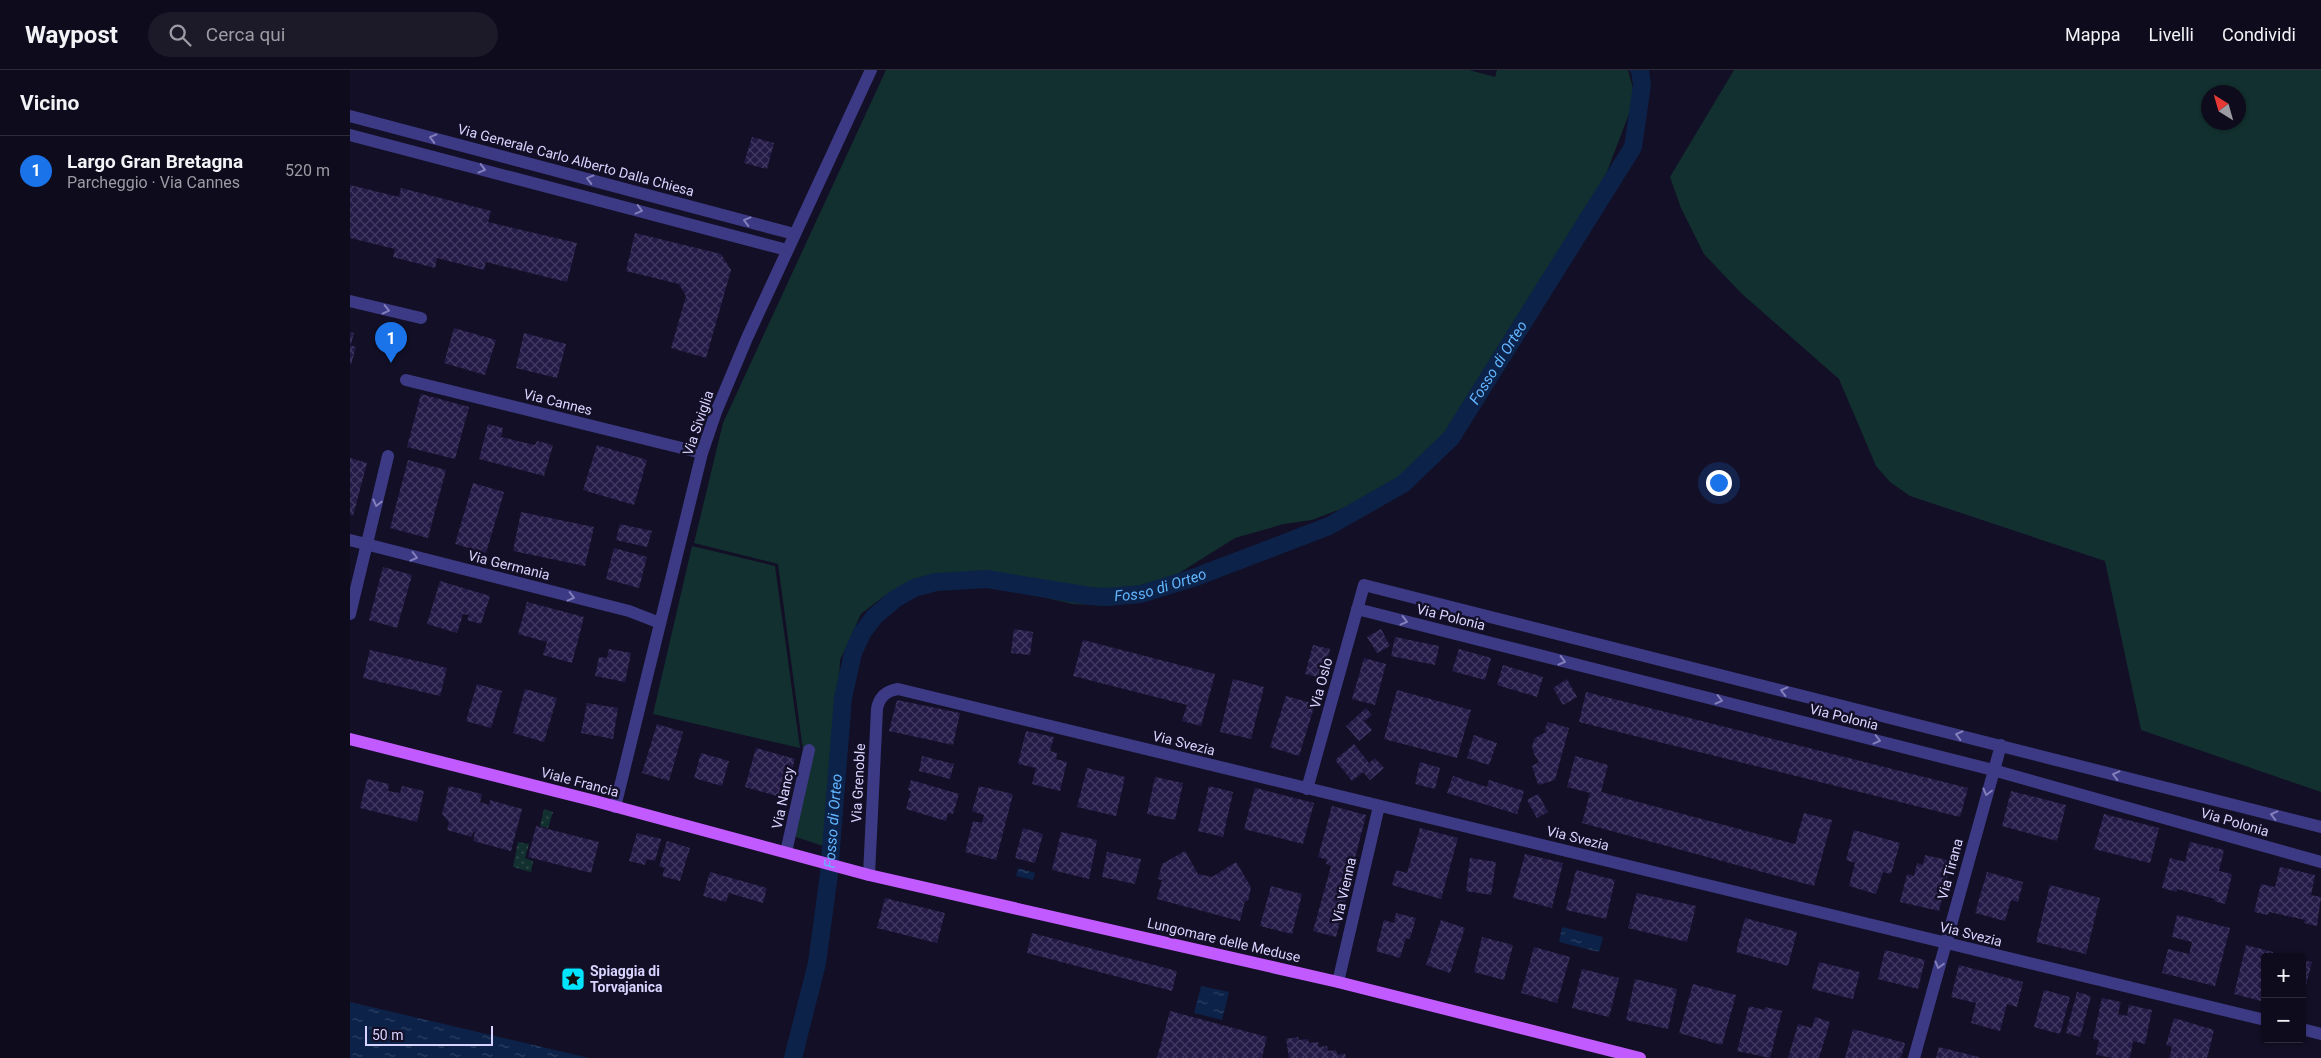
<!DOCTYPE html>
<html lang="it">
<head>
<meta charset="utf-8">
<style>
  body { margin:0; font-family:Roboto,sans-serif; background:#1c1929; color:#f1f3f6 }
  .controls { position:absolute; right:15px; bottom:15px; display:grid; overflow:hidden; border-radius:5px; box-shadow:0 1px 4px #0004 }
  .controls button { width:45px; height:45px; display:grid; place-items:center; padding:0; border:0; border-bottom:1px solid #2e2b3b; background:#0e0b1c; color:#f1f3f6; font:25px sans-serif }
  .compass { position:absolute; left:1851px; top:15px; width:45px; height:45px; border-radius:50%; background:#0e0b1c; box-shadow:0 1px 4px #0004; rotate:323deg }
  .scale { position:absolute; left:15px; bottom:12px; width:128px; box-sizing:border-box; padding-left:5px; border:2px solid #d9d4ff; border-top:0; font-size:14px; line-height:18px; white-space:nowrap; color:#d9d4ff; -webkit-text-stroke:4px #130f26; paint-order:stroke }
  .you { position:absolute; left:1368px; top:412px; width:18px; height:18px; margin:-12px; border:4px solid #fff; border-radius:50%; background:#1a73e8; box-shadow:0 0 0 8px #1a73e833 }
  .badge { display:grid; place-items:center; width:32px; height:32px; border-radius:50%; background:#1a73e8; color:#fff; font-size:16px; font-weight:700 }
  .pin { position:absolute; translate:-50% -41px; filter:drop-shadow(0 1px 2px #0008) }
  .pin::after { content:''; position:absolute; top:26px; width:18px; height:15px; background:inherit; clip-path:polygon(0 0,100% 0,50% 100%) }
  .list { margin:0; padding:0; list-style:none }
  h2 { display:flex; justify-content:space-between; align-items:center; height:65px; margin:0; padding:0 20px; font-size:21px }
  h2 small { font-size:16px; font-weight:400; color:#9b9ba3 }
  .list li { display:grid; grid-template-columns:32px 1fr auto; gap:15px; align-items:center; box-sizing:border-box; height:70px; padding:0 20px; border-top:1px solid #2e2b3b }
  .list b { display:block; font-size:19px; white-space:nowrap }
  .list p { margin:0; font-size:16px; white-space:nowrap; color:#9b9ba3 }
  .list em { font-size:16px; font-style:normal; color:#9b9ba3 }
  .icon { flex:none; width:28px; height:28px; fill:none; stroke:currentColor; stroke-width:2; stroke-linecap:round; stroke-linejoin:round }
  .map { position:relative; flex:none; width:1971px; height:988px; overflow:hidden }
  header { display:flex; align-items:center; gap:30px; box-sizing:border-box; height:70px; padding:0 25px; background:#0e0b1c; border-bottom:1px solid #2e2b3b }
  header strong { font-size:24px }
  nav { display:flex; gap:28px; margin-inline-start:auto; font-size:18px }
  .search { width:350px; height:45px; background:#1c1929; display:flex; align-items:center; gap:12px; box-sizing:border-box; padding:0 18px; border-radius:28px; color:#9b9ba3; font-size:19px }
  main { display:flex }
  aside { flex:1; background:#0e0b1c }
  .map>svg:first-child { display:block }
  .grass { fill:#12302f; fill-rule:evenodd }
  .park { fill:url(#park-dots) }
  .water { fill:url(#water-ripples) }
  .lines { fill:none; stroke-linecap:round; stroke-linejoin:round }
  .stream { stroke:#0c2248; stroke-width:5 }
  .canal { stroke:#0c2248; stroke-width:18 }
  .building { fill:url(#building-cross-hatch) }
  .minor { stroke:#3d3a85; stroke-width:12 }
  .major { stroke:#c25bff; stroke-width:12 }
  .oneway { stroke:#837fbc }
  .labels { text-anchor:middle; stroke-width:5; stroke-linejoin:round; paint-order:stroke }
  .street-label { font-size:14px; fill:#d9d4ff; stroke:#130f26 }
  .poi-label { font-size:14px; font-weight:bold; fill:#d9d4ff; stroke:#130f26; text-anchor:start }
  .water-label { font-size:15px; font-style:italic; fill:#62b6ff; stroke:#130f26 }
</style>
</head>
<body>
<header>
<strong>Waypost</strong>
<div class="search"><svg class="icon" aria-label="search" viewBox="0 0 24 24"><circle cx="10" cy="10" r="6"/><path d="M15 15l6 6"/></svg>Cerca qui</div>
<nav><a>Mappa</a><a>Livelli</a><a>Condividi</a></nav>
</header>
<main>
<aside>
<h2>Vicino<small></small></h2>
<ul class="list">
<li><span class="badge">1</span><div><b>Largo Gran Bretagna</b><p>Parcheggio · Via Cannes</p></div><em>520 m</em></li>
</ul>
</aside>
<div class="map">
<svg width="1971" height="988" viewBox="0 0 1971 988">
  <defs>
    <pattern id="park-dots" width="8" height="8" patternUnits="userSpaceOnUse" patternTransform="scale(1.25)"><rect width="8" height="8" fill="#12302f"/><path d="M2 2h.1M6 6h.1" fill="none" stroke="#344d4e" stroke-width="1.8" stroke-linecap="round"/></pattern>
    <pattern id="water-ripples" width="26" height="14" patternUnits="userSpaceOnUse" patternTransform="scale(1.25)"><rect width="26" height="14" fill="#0c2248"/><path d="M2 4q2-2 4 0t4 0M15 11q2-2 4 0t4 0" fill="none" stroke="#2f4163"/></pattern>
    <pattern id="building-cross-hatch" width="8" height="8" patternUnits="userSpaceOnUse" patternTransform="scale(1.25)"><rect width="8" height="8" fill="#241b47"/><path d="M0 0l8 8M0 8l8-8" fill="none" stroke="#433b63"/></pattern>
  </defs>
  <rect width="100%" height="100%" fill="#130f26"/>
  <path class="grass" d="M 536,0 L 1119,0 L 1145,7 L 1147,0 L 1278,0 L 1284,22 L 1282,36 L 1250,120 L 1231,153 L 1217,193 L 1167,277 L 1123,325 L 1095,367 L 1060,401 L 1022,427 L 962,450 L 934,454 L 885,468 L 791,527 L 776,533 L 759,536 L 723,534 L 627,512 L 595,510 L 555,515 L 533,527 L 511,544 L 490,590 L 487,659 L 476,777 L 443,766 L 453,680 L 428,494 L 344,473 L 373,353 Z
    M 1384,0 L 1971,0 L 1971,722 L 1791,660 L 1755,491 L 1560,426 L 1540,412 L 1526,396 L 1489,309 L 1391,223 L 1354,184 L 1331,138 L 1320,107 ZM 1858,22 L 1888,22 L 1888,52 L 1858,52 Z
    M 342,476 L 425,496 L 450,678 L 303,644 Z"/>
  <path class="park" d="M 194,739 L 203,742 L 198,758 L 190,756 Z
    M 168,772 L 179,774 L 175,788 L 183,791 L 181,802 L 163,797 Z"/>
  <path class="water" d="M 668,798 L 685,803 L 683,810 L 666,806 Z
    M 1212,857 L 1253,867 L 1249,882 L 1209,872 Z
    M 851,916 L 879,922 L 872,950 L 844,943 Z
    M 0,932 L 239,988 L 0,988 Z"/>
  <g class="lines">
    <path class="stream" d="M 1282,0 L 1292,15"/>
    <path class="canal" id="s1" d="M 443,988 L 467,893 L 479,804 L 493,628 L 503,583 L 512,563 L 524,547 L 545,529 L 564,518 L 586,512 L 637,509 L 740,526 L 757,527 L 791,524 L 843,508 L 979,456 L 1053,414 L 1101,368 L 1283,77 L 1292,15 L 1290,0"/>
  </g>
  <path class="building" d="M 402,67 L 424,73 L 417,99 L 394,93 Z
    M 0,115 L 49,127 L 51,118 L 141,141 L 138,152 L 227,173 L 217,212 L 136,192 L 134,200 L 87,188 L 85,198 L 43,187 L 45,179 L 0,168 Z
    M 285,163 L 371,184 L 381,200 L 356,288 L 321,278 L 336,226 L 329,214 L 276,201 Z
    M 104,258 L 146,270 L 135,305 L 94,293 Z
    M 0,262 L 4,263 L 1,274 L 0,274 Z
    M 174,263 L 216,274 L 207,308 L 166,298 Z
    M 0,275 L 6,277 L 1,295 L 0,294 Z
    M 71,324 L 119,337 L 105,389 L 57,377 Z
    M 138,354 L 153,358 L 151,367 L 185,375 L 187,371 L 203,375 L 194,406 L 129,389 Z
    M 247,375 L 297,390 L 284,435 L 233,420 Z
    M 0,388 L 17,393 L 3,446 L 0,445 Z
    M 58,390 L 96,400 L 78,468 L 40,458 Z
    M 123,413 L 154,422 L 136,483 L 105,474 Z
    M 171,442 L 244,457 L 235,496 L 163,481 Z
    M 270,454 L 302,461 L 297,477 L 266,470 Z
    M 264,478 L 297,487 L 289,518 L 256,509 Z
    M 33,497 L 62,505 L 47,558 L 19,550 Z
    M 90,511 L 140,526 L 131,554 L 117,550 L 119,545 L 113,544 L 107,563 L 77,554 Z
    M 177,532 L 234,547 L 222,593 L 193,585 L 197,572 L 168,564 Z
    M 664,559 L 683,562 L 680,585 L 661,583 Z
    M 1031,559 L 1040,576 L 1027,583 L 1017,567 Z
    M 1045,567 L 1089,576 L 1085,595 L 1041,586 Z
    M 733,570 L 865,604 L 851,656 L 832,651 L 837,635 L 723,606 Z
    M 963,575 L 980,579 L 972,608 L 955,604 Z
    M 259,579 L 281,583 L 275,612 L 245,606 L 249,587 L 257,588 Z
    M 1109,579 L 1141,588 L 1135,610 L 1102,601 Z
    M 20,580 L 97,598 L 90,626 L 13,608 Z
    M 1014,588 L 1036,594 L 1025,635 L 1002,629 Z
    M 1153,595 L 1193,607 L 1187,627 L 1147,615 Z
    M 883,609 L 914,617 L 901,669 L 870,662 Z
    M 1217,609 L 1227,627 L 1213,635 L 1203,618 Z
    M 127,614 L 152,621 L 141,658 L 116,651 Z
    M 175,619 L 207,628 L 194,672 L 163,663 Z
    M 1047,620 L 1121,640 L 1107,688 L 1034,669 Z
    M 1236,622 L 1618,718 L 1610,747 L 1229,652 Z
    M 936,626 L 965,634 L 949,686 L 920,677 Z
    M 547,630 L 610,643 L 603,675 L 539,661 Z
    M 237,633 L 268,638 L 263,669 L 231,663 Z
    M 1016,638 L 1022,645 L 1014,651 L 1022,660 L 1009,671 L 996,656 Z
    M 1198,652 L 1219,658 L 1205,710 L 1188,715 L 1182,696 L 1189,692 L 1184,684 L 1182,676 L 1185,668 L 1196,662 L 1195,658 Z
    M 307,654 L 333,662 L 319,711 L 292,703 Z
    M 676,661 L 704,667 L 700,681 L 707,683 L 706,689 L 717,692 L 710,721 L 682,714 L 686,698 L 668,694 Z
    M 1124,665 L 1147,673 L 1139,695 L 1117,688 Z
    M 1004,674 L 1019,693 L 1025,688 L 1034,698 L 1020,710 L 1013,702 L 1002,711 L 985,690 Z
    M 406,678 L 445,689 L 434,728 L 395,717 Z
    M 351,683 L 379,691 L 372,716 L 344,708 Z
    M 572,686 L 604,694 L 600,709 L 569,701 Z
    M 1225,686 L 1258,695 L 1251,722 L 1445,774 L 1454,743 L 1482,750 L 1464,816 L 1232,753 L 1240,723 L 1217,717 Z
    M 1070,692 L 1090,698 L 1085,719 L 1065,714 Z
    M 737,698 L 775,707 L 766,746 L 727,737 Z
    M 1103,706 L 1137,717 L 1139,710 L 1174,721 L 1167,744 L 1097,723 Z
    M 805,707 L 833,713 L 825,750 L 797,744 Z
    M 17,709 L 39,714 L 38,721 L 50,723 L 52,716 L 74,721 L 67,752 L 10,738 Z
    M 561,710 L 609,724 L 603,744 L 598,743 L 596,751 L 556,739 L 561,721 L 558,720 Z
    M 99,716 L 132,724 L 130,732 L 139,735 L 140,730 L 172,739 L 161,781 L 123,771 L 125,762 L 123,762 L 122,767 L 97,760 L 99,752 L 92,744 Z
    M 629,716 L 663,724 L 646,790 L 615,782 L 623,751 L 632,753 L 634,745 L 622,741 Z
    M 859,716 L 883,722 L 873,767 L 848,761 Z
    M 905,718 L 964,733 L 953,774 L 894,759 Z
    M 1661,721 L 1716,735 L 1707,771 L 1652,756 Z
    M 1188,724 L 1198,742 L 1187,748 L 1177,730 Z
    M 982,736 L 1016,745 L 1005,788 L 1007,789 L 986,867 L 963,861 L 981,796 L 976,794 L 977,790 L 968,787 Z
    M 1754,744 L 1809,758 L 1800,793 L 1744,779 Z
    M 186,756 L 249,772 L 241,803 L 178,787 Z
    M 673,758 L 693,764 L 685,793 L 665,788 Z
    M 1070,758 L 1108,768 L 1091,829 L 1042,815 L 1046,800 L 1057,803 Z
    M 1504,760 L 1550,773 L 1541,804 L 1533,802 L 1526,824 L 1499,816 L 1505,793 L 1496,790 Z
    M 711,762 L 747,770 L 739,809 L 702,800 Z
    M 287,763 L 311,769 L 305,791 L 297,789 L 295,795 L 279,791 Z
    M 317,771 L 340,778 L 330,811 L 312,806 L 315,798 L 309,796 Z
    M 1840,772 L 1874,780 L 1869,801 L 1882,804 L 1875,834 L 1864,831 L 1865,829 L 1827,819 L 1827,822 L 1812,818 L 1820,788 L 1835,792 Z
    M 835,781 L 848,804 L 862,807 L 886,792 L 901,817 L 898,831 L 895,831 L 890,851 L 807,829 L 812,810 L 808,809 L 812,794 Z
    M 757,782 L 791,789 L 785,814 L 752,807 Z
    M 1175,784 L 1213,793 L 1202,838 L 1163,828 Z
    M 1575,785 L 1601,791 L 1589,841 L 1550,832 L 1557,804 L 1564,806 L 1567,793 L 1573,795 Z
    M 1120,788 L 1146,792 L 1141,825 L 1116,821 Z
    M 1930,797 L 1965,805 L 1961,825 L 1971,827 L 1967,856 L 1954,853 L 1955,850 L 1919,842 L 1918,845 L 1904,842 L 1911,814 L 1925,817 Z
    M 1226,800 L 1265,810 L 1256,849 L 1216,840 Z
    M 360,802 L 417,818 L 413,833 L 379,823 L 376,832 L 353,826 Z
    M 1637,802 L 1673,812 L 1668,832 L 1661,830 L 1655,851 L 1625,843 Z
    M 1700,815 L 1750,828 L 1736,884 L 1686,872 Z
    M 921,816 L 952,824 L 942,864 L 910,856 Z
    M 1287,823 L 1346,836 L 1337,872 L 1278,858 Z
    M 535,828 L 595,843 L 587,873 L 527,858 Z
    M 1046,843 L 1066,848 L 1060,869 L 1056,868 L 1050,888 L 1026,881 L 1034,850 L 1044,853 Z
    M 1827,845 L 1880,858 L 1865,916 L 1812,903 L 1818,879 L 1839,884 L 1842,872 L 1822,867 Z
    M 1395,848 L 1447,862 L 1438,896 L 1386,882 Z
    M 1091,850 L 1115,858 L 1100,903 L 1076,895 Z
    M 682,863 L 827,901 L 822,921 L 677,883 Z
    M 1132,867 L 1163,875 L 1154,910 L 1124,902 Z
    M 1896,875 L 1923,882 L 1922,887 L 1915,887 L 1915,932 L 1884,924 Z
    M 1184,877 L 1220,887 L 1207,933 L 1171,923 Z
    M 1535,880 L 1575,890 L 1568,919 L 1528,909 Z
    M 1952,890 L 1962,892 L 1953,927 L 1952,927 Z
    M 1469,892 L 1510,902 L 1503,929 L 1462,919 Z
    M 1609,895 L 1673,912 L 1667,937 L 1657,934 L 1650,961 L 1621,953 L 1626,933 L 1601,927 Z
    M 1232,899 L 1269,908 L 1259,947 L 1222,938 Z
    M 1285,909 L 1327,919 L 1318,959 L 1276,950 Z
    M 1343,914 L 1386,925 L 1372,975 L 1329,963 Z
    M 1694,920 L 1720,927 L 1710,964 L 1684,957 Z
    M 1727,922 L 1741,926 L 1730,967 L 1716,963 Z
    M 1752,928 L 1771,932 L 1768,944 L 1777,946 L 1779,935 L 1802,940 L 1795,974 L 1783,971 L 1780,988 L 1763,988 L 1746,985 L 1749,970 L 1743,969 Z
    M 1399,936 L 1414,940 L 1415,937 L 1432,941 L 1420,988 L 1387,981 Z
    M 820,941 L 917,967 L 912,988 L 807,988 Z
    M 1465,947 L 1480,952 L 1469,988 L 1438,988 L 1448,954 L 1462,958 Z
    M 1824,948 L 1864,960 L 1857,988 L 1819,988 L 1822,977 L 1816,975 Z
    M 1503,959 L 1555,973 L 1551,988 L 1495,988 Z
    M 948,967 L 949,970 L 958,969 L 959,973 L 968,972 L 969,977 L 977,976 L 978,981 L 986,980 L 987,985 L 995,984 L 996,988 L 939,988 L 936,969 Z
    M 1589,977 L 1629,987 L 1629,988 L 1586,988 Z"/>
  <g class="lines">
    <path class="minor" d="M 0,46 L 444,164
      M 0,65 L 437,180
      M 0,231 L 71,248
      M 56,310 L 352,383
      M 0,470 L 279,541 L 310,553
      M 1007,539 L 1643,700 L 1971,792
      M 0,544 L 38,386
      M 957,719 L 1014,515 L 1971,757
      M 265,737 L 352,383 L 366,342 L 397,268 L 521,0
      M 436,782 L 459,680
      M 519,805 L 527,639 C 529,627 536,621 548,619 L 1915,950
      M 988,912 L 1029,736
      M 1952,959 L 1971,964
      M 1564,988 L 1651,675"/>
    <path class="major" d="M 0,669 L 245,731 L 519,805 L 988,912 L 1290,988"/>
  </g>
  <defs><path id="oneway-chevron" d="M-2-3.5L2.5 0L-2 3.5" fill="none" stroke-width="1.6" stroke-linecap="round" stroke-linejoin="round" transform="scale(1.25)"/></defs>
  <g class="oneway">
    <use href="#oneway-chevron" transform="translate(83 68) rotate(-165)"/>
    <use href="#oneway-chevron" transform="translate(132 99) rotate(15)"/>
    <use href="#oneway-chevron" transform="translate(240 109) rotate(-165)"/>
    <use href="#oneway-chevron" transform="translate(289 140) rotate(15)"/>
    <use href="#oneway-chevron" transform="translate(397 151) rotate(-165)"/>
    <use href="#oneway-chevron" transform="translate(36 240) rotate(13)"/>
    <use href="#oneway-chevron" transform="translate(27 433) rotate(104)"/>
    <use href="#oneway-chevron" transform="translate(64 487) rotate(14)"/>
    <use href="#oneway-chevron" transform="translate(221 527) rotate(14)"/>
    <use href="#oneway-chevron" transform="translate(1054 551) rotate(14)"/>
    <use href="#oneway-chevron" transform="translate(1212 591) rotate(14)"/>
    <use href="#oneway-chevron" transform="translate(1434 621) rotate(-166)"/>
    <use href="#oneway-chevron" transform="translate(1369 630) rotate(14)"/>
    <use href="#oneway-chevron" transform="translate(1609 665) rotate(-166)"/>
    <use href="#oneway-chevron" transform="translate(1527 670) rotate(14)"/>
    <use href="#oneway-chevron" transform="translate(1766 705) rotate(-166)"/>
    <use href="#oneway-chevron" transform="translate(1637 722) rotate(105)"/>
    <use href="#oneway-chevron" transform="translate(1924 745) rotate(-166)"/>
    <use href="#oneway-chevron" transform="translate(1589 895) rotate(105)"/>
  </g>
  <defs>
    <g id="sight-square" transform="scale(1.25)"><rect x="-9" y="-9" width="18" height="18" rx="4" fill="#00e5ff" stroke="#130f26"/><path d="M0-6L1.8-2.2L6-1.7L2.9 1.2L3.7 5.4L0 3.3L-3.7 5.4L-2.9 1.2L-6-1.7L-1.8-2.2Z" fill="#111"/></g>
  </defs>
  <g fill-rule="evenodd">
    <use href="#sight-square" x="223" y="909"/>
  </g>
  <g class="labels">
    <g class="street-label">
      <text transform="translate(226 90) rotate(15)" y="5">Via Generale Carlo Alberto Dalla Chiesa</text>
      <text transform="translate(208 332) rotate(14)" y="5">Via Cannes</text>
      <text transform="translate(348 353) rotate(-71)" y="5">Via Siviglia</text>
      <text transform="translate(159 495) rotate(14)" y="5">Via Germania</text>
      <text transform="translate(1101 547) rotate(14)" y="5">Via Polonia</text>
      <text transform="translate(971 613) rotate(-75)" y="5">Via Oslo</text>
      <text transform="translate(1494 647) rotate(14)" y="5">Via Polonia</text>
      <text transform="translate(834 673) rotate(14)" y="5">Via Svezia</text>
      <text transform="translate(230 712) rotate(15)" y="5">Viale Francia</text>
      <text transform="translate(508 713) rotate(-87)" y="5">Via Grenoble</text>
      <text transform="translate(433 728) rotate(-78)" y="5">Via Nancy</text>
      <text transform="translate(1885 752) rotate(16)" y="5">Via Polonia</text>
      <text transform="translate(1228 768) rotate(14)" y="5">Via Svezia</text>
      <text transform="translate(1600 799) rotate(-75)" y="5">Via Tirana</text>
      <text transform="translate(994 820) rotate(-77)" y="5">Via Vienna</text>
      <text transform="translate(1621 864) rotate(14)" y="5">Via Svezia</text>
      <text transform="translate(874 870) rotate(13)" y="5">Lungomare delle Meduse</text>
    </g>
    <g class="poi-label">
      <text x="240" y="906">Spiaggia di<tspan x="240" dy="16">Torvajanica</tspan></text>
    </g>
    <g class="water-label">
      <text dy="5" stroke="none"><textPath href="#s1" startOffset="1172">Fosso di Orteo</textPath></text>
      <text dy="5" stroke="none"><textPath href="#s1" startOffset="752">Fosso di Orteo</textPath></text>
      <text dy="5" stroke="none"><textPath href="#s1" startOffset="241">Fosso di Orteo</textPath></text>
    </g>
  </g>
</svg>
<div class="controls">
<button>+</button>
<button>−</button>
</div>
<svg class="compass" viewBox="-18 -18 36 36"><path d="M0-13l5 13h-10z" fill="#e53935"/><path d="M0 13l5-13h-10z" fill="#9b9ba3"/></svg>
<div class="scale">50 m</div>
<div class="you"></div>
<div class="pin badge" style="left:41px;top:293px">1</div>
</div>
</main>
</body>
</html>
